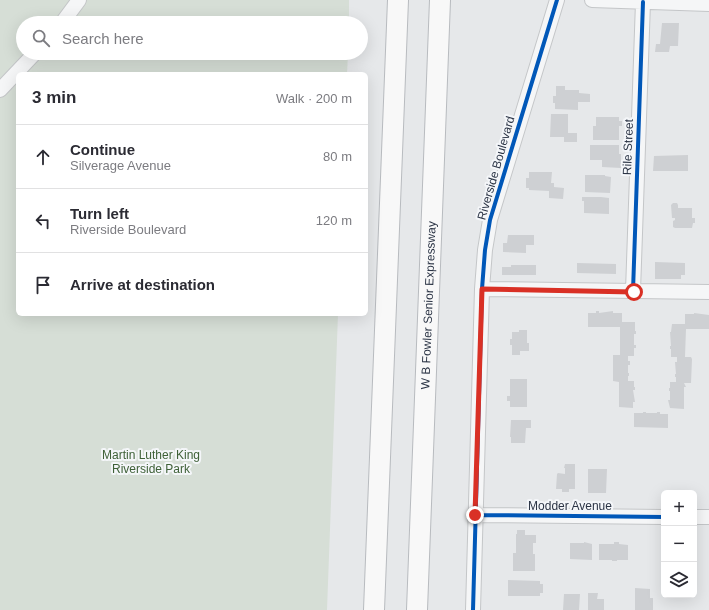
<!DOCTYPE html>
<html lang="en">
<head>
<meta charset="utf-8">
<style>
  body { margin:0; font-family:Helvetica,sans-serif; background:#f2f2f3; color:#2b2b33 }
  .controls { position:absolute; right:12px; bottom:12px; display:grid; overflow:hidden; border-radius:6px; box-shadow:0 4px 16px #0002 }
  .controls button { width:36px; height:36px; display:grid; place-items:center; padding:0; border:0; border-bottom:1px solid #e1e1e2; background:#fff; color:#2b2b33; font:20px sans-serif }
  .stop { position:absolute; width:12px; height:12px; margin:-9px; border:3px solid #d93025; border-radius:50%; background:#fff }
  .stop.end { background:#d93025; border-color:#fff; box-shadow:0 1px 4px #0008 }
  .list { margin:0; padding:0; list-style:none }
  h2 { display:flex; justify-content:space-between; align-items:center; height:52px; margin:0; padding:0 16px; font-size:17px }
  h2 small { font-size:13px; font-weight:400; color:#7c7c81 }
  .list li { display:grid; grid-template-columns:26px 1fr auto; gap:12px; align-items:center; box-sizing:border-box; height:64px; padding:0 16px; border-top:1px solid #e1e1e2 }
  .list b { display:block; font-size:15px; white-space:nowrap }
  .list p { margin:0; font-size:13px; white-space:nowrap; color:#7c7c81 }
  .list em { font-size:13px; font-style:normal; color:#7c7c81 }
  .icon { flex:none; width:22px; height:22px; fill:none; stroke:currentColor; stroke-width:2; stroke-linecap:round; stroke-linejoin:round }
  .map { position:relative; flex:none; width:709px; height:610px; overflow:hidden }
  .search { position:absolute; background:#fff; box-shadow:0 4px 16px #0002; left:16px; top:16px; width:352px; height:44px; display:flex; align-items:center; gap:10px; box-sizing:border-box; padding:0 14px; border-radius:22px; color:#7c7c81; font-size:15px }
  .panel { position:absolute; background:#fff; box-shadow:0 4px 16px #0002; left:16px; top:72px; width:352px; height:244px; border-radius:6px }
  .map>svg:first-child { display:block }
  .green { fill:#d6ded6 }
  .building { fill:#ced0d3 }
  .lines { fill:none; stroke-linecap:round; stroke-linejoin:round }
  .minor-casing { stroke:#c4c6c8; stroke-width:16 }
  .highway-casing { stroke:#b8bbbf; stroke-width:22 }
  .minor { stroke:#f5f6f7; stroke-width:14 }
  .highway { stroke:#f8f8f8; stroke-width:20 }
  .cycleway-casing { stroke:#f4f6f9; stroke-width:6 }
  .cycleway { stroke:#0057b8; stroke-width:4 }
  .route { stroke:#d93025; stroke-width:5 }
  .labels { text-anchor:middle; stroke-width:4; stroke-linejoin:round; paint-order:stroke }
  .street-label { font-size:12px; fill:#2b3445; stroke:#f4f6f9 }
  .park-label { font-size:12px; fill:#3f6138; stroke:#f4f6f9 }
</style>
</head>
<body>
<div class="map">
<svg width="709" height="610" viewBox="0 0 709 610">
  <rect width="100%" height="100%" fill="#e6e8ea"/>
  <path class="green" d="M 0,0 L 349,0 L 349,23 L 23,23 L 23,53 L 348,53 L 347,74 L 18,74 L 18,314 L 338,314 L 327,610 L 0,610 Z"/>
  <path class="building" d="M 662,23 L 679,23 L 678,46 L 670,46 L 669,52 L 655,52 L 656,44 L 660,44 Z
    M 556,86 L 565,86 L 565,90 L 579,90 L 579,93 L 590,94 L 590,102 L 578,102 L 578,110 L 555,109 L 555,103 L 553,103 L 553,96 L 556,96 Z
    M 551,114 L 568,114 L 568,133 L 577,133 L 577,142 L 564,142 L 564,137 L 550,137 Z
    M 596,117 L 619,117 L 619,121 L 622,121 L 622,126 L 619,126 L 619,140 L 593,140 L 593,126 L 596,126 Z
    M 590,145 L 619,145 L 619,154 L 621,154 L 621,168 L 602,167 L 602,160 L 590,160 Z
    M 688,155 L 688,171 L 653,171 L 654,156 Z
    M 529,172 L 552,172 L 551,183 L 554,183 L 554,187 L 564,188 L 563,199 L 549,198 L 549,191 L 529,190 L 529,188 L 526,188 L 526,178 L 529,178 Z
    M 585,175 L 605,175 L 605,176 L 611,177 L 610,193 L 585,192 Z
    M 582,197 L 601,197 L 609,198 L 609,214 L 584,213 L 584,201 L 582,201 Z
    M 673,203 L 677,203 L 678,205 L 678,208 L 692,208 L 692,218 L 695,218 L 695,223 L 693,223 L 692,228 L 675,228 L 673,227 L 673,221 L 675,220 L 675,218 L 672,218 L 671,205 Z
    M 508,235 L 534,235 L 534,245 L 526,245 L 526,253 L 503,252 L 503,243 L 507,243 Z
    M 655,262 L 685,263 L 685,275 L 681,275 L 681,279 L 655,279 Z
    M 577,263 L 616,264 L 616,274 L 577,273 Z
    M 511,265 L 536,265 L 536,275 L 502,275 L 502,267 L 511,267 Z
    M 596,311 L 599,311 L 599,313 L 613,311 L 613,313 L 622,313 L 622,322 L 635,322 L 635,331 L 636,331 L 636,334 L 634,334 L 634,345 L 636,345 L 636,348 L 634,348 L 634,356 L 628,356 L 628,361 L 630,361 L 630,365 L 628,365 L 628,373 L 629,373 L 629,376 L 628,376 L 628,381 L 634,381 L 634,387 L 635,387 L 635,390 L 633,390 L 635,402 L 633,402 L 633,408 L 619,407 L 619,382 L 613,381 L 613,355 L 620,355 L 620,327 L 588,327 L 588,313 L 596,313 Z
    M 694,313 L 709,315 L 709,329 L 686,329 L 685,357 L 691,357 L 692,359 L 691,383 L 684,383 L 686,387 L 684,387 L 684,409 L 670,408 L 668,400 L 670,400 L 670,391 L 669,391 L 669,388 L 670,388 L 670,382 L 676,382 L 676,377 L 675,377 L 675,374 L 676,374 L 675,362 L 677,362 L 677,357 L 671,357 L 671,349 L 670,349 L 670,346 L 671,346 L 670,332 L 671,332 L 672,324 L 685,324 L 685,314 L 694,314 Z
    M 519,330 L 527,330 L 527,343 L 529,343 L 529,351 L 520,351 L 520,355 L 512,355 L 512,345 L 510,345 L 510,339 L 512,339 L 512,332 L 519,332 Z
    M 510,379 L 527,379 L 527,407 L 510,407 L 510,401 L 507,401 L 507,396 L 510,396 Z
    M 643,412 L 646,412 L 646,413 L 657,413 L 657,412 L 660,412 L 660,414 L 668,414 L 668,428 L 634,427 L 634,413 L 643,413 Z
    M 511,420 L 531,420 L 531,428 L 526,428 L 525,443 L 511,443 L 511,437 L 510,437 Z
    M 565,464 L 575,464 L 575,489 L 569,489 L 569,492 L 562,492 L 562,489 L 556,489 L 557,474 L 558,473 L 565,474 L 565,468 L 564,468 Z
    M 588,469 L 607,469 L 606,493 L 588,493 Z
    M 517,530 L 525,530 L 525,535 L 536,535 L 536,543 L 533,543 L 533,554 L 535,554 L 535,571 L 513,571 L 513,553 L 516,553 L 516,534 L 517,534 Z
    M 584,542 L 592,544 L 592,560 L 570,559 L 570,543 L 584,543 Z
    M 614,542 L 619,542 L 619,544 L 628,545 L 628,560 L 617,560 L 617,561 L 612,561 L 612,560 L 599,560 L 599,544 L 614,544 Z
    M 508,580 L 540,581 L 540,584 L 543,584 L 543,593 L 540,593 L 540,596 L 508,596 Z
    M 635,588 L 650,589 L 650,598 L 653,598 L 653,610 L 635,610 Z
    M 588,593 L 598,593 L 597,599 L 604,599 L 604,610 L 588,610 Z
    M 564,594 L 580,594 L 579,610 L 563,610 Z"/>
  <g class="lines">
    <g class="minor-casing">
      <path id="minor" d="M 592,0 L 709,4
        M 62,23 L 79,0
        M 0,90 L 35,53
        M 482,289 L 709,292
        M 633,291 L 643,2
        M 475,515 L 664,517
        M 694,517 L 709,517
        M 473,610 L 482,289 L 485,250 L 490,220 L 557,0"/>
    </g>
    <g class="highway-casing">
      <g id="highway">
        <path d="M 374,610 L 398,0"/>
        <path id="s1" d="M 417,610 L 440,0"/>
      </g>
    </g>
    <use href="#minor" class="minor"/>
    <use href="#highway" class="highway"/>
    <g class="cycleway-casing">
      <path id="cycleway" d="M 633,291 L 643,2
        M 475,515 L 664,517
        M 473,610 L 482,289 L 485,250 L 490,220 L 557,0"/>
    </g>
    <use href="#cycleway" class="cycleway"/>
  </g>
  <g class="lines">
    <path class="route" d="M 475,515 L 482,289 L 634,292"/>
  </g>
  <g class="labels">
    <g class="street-label">
      <text transform="translate(628 147) rotate(-88)" y="4">Rile Street</text>
      <text transform="translate(496 168) rotate(-74)" y="4">Riverside Boulevard</text>
      <text dy="4" stroke="none"><textPath href="#s1" startOffset="305">W B Fowler Senior Expressway</textPath></text>
      <text x="570" y="510">Modder Avenue</text>
    </g>
    <g class="park-label">
      <text x="151" y="459">Martin Luther King<tspan x="151" dy="14">Riverside Park</tspan></text>
    </g>
  </g>
</svg>
<div class="controls">
<button>+</button>
<button>−</button>
<button><svg class="icon" aria-label="layers" viewBox="0 0 24 24"><path d="M12 4l9 5-9 5-9-5zM3 14l9 5 9-5"/></svg></button>
</div>
<div class="stop" style="left:634px;top:292px"></div>
<div class="stop end" style="left:475px;top:515px"></div>
<div class="search"><svg class="icon" aria-label="search" viewBox="0 0 24 24"><circle cx="10" cy="10" r="6"/><path d="M15 15l6 6"/></svg>Search here</div>
<section class="panel">
<h2>3 min<small>Walk · 200 m</small></h2>
<ul class="list">
<li><svg class="icon" aria-label="ahead" viewBox="0 0 24 24"><path d="M12 20V5M6 11l6-6 6 6"/></svg><div><b>Continue</b><p>Silverage Avenue</p></div><em>80 m</em></li>
<li><svg class="icon" aria-label="left" viewBox="0 0 24 24"><path d="M17 20v-9H6M10 6l-5 5 5 5"/></svg><div><b>Turn left</b><p>Riverside Boulevard</p></div><em>120 m</em></li>
<li><svg class="icon" aria-label="arrive" viewBox="0 0 24 24"><path d="M6 21V4h12l-3 4 3 4H6"/></svg><div><b>Arrive at destination</b></div></li>
</ul>
</section>
</div>
</body>
</html>
